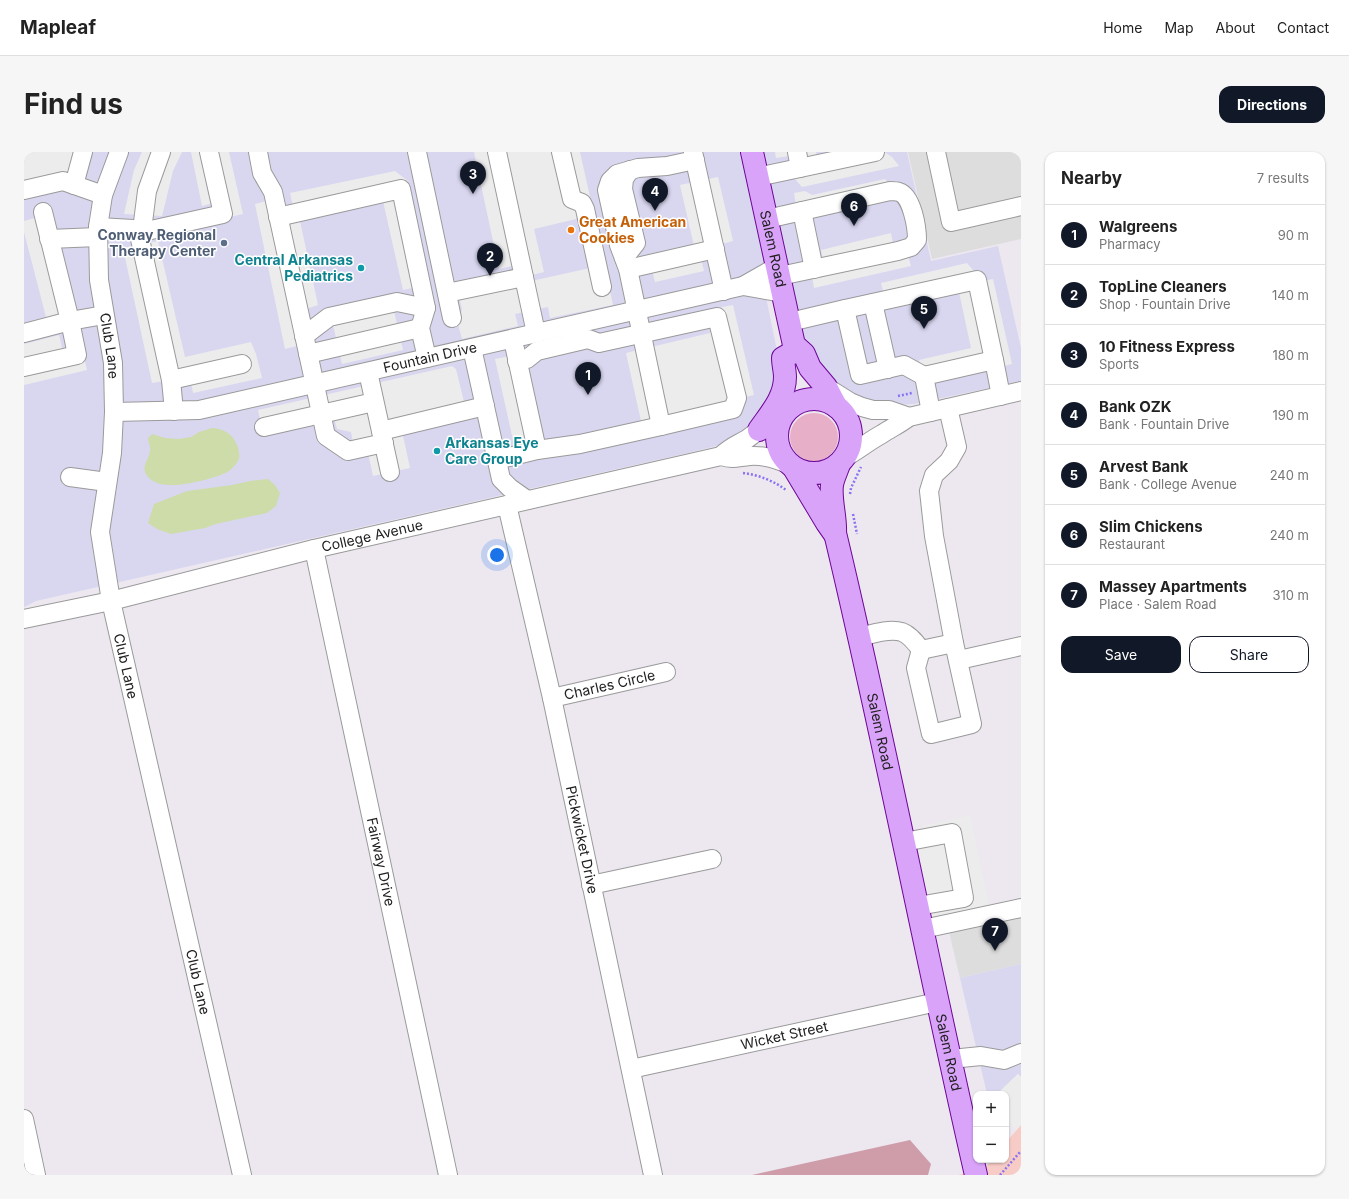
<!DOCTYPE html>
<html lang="en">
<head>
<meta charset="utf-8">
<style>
  body { margin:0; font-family:Inter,sans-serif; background:#f6f6f6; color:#222 }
  .controls { position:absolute; right:12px; bottom:12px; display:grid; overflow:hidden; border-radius:8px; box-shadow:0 1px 3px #0004 }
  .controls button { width:36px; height:36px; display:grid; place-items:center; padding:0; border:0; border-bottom:1px solid #e0e0e0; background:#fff; color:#222; font:20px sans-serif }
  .you { position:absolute; left:473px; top:403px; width:14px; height:14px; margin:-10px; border:3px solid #fff; border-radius:50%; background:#1a73e8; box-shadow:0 0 0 6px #1a73e833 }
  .badge { display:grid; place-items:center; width:26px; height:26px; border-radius:50%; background:#111827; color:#fff; font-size:13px; font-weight:700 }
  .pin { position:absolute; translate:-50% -33px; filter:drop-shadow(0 1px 2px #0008) }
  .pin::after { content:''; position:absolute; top:21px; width:14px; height:12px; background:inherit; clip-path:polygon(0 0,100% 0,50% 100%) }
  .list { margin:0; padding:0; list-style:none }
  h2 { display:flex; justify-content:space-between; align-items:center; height:52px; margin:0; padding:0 16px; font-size:17px }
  h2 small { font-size:13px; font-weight:400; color:#767676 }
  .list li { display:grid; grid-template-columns:26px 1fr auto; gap:12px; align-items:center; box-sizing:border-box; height:60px; padding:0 16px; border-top:1px solid #e0e0e0 }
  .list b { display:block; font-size:15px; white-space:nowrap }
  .list p { margin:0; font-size:13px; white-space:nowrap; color:#767676 }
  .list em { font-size:13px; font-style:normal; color:#767676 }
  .actions { display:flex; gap:8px; padding:12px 16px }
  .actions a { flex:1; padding:9px 0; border:1px solid #111827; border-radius:12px; text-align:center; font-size:14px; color:#111827 }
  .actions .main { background:#111827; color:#fff }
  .map { position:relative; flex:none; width:997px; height:1023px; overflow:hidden; border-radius:12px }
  header { display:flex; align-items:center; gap:24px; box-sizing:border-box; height:56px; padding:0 20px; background:#fff; border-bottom:1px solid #e0e0e0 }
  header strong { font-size:19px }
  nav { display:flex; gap:22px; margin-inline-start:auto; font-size:14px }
  .intro { display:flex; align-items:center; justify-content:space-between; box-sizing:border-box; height:96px; padding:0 24px }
  h1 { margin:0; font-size:28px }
  .button { padding:10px 18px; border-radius:12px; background:#111827; color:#fff; font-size:14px; font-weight:700 }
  main { display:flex; gap:24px; padding:0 24px }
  aside { flex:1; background:#fff; border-radius:12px; box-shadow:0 1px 3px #0004 }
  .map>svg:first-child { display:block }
  .residential { fill:#ddddde }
  .commercial { fill:#d9d7f0 }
  .grass { fill:#e8afc8 }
  .forest { fill:#ce9da9 }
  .park { fill:#f8ccc6 }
  .parking { fill:#ececec }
  .water { fill:#cedca9 }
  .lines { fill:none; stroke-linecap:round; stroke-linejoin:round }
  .minor-casing { stroke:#9a9a9a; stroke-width:20 }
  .major-casing { stroke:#6d0696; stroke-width:24 }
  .path { stroke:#8773f4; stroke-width:2.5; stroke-dasharray:2 2; stroke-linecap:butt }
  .minor { stroke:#fff; stroke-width:18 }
  .major { stroke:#d8a3f8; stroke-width:22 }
  .food-dot { fill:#e8710a; stroke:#fff; stroke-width:1.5 }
  .service-dot { fill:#5c6f8a; stroke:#fff; stroke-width:1.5 }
  .culture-dot { fill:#0f9aa8; stroke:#fff; stroke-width:1.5 }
  .labels { text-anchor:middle; stroke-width:3; stroke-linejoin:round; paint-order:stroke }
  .food-label { font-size:14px; font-weight:bold; fill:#c56008; stroke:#fff; text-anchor:start }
  .service-label { font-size:14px; font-weight:bold; fill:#4e5e75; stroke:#fff; text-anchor:end }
  .street-label { font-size:14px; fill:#202020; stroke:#fff }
  .culture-label { font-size:14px; font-weight:bold; fill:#0d838f; stroke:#fff; text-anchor:end }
</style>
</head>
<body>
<header>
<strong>Mapleaf</strong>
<nav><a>Home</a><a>Map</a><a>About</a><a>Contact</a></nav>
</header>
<div class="intro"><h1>Find us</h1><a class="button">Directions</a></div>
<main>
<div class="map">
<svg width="997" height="1023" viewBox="0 0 997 1023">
  <rect width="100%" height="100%" fill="#ede7f0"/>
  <path class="residential" d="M 884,0 L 997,0 L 997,87 L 908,107 Z
    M 997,750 L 997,812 L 936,826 L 922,767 Z"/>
  <path class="commercial" d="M 0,0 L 718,0 L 740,99 L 743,150 L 757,218 L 739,266 L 700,292 L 668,300 L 12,449 L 0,455 Z
    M 740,0 L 883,0 L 907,109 L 974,94 L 997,196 L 997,229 L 890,252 L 850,254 L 811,235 L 783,196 L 779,182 Z
    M 997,812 L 997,925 L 994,922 L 973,942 L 963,942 L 936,826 Z"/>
  <path class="grass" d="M766 285a24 24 0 1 1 48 0a24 24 0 1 1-48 0Z"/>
  <path class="forest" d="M 886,988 L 907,1012 L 904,1023 L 728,1023 Z"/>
  <path class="park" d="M 997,973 L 997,1023 L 934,1023 L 961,1016 L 968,1008 L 982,1008 L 982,990 Z"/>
  <path class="parking" d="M 0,0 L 53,0 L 45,21 L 0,30 Z
    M 118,0 L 158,0 L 149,19 L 138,64 L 100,62 L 110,18 Z
    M 167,0 L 205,0 L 219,62 L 206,65 L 190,51 L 178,54 Z
    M 450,0 L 556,0 L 566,45 L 559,47 L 552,67 L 510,77 L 520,120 L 508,123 L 488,114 L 475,117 Z
    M 751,0 L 792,0 L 793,4 L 860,0 L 868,5 L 875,14 L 778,35 L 770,26 L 765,4 L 752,6 Z
    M 371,19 L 384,29 L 407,132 L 379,138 L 359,49 L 276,69 L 294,153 L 282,157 L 273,194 L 261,197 L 231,52 L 242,49 L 269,54 L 266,41 Z
    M 694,25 L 709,89 L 698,92 L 677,107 L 680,119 L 631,130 L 628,118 L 670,94 L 656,33 Z
    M 861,27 L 869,36 L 772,54 L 770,41 L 781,39 L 788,43 Z
    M 29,61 L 37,106 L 50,158 L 22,165 L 0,80 L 0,69 Z
    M 867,81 L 869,92 L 884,103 L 887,114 L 790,136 L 788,124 L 799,108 L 797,98 Z
    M 134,89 L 161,205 L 227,190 L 232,202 L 238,226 L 169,241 L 167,230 L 140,229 L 128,231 L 99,96 Z
    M 943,111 L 958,129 L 969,127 L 988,212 L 910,231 L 897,217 L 895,208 L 947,196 L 935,140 L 863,155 L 857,131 Z
    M 566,116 L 583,125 L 589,153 L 526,166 L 524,155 L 491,162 L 494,174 L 438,187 L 434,172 L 438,157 L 435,145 Z
    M 709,153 L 730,243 L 617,269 L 602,201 L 686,181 L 698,155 Z
    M 370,159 L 379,198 L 318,212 L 309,173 Z
    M 35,183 L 38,196 L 57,193 L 63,218 L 0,233 L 0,192 Z
    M 496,202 L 514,283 L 489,288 L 471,207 Z
    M 428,214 L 432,217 L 441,254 L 376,270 L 386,316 L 349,324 L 344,301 L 329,291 L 327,280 L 313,277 L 310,265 L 236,268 L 234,258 Z
    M 946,663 L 965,753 L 908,765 L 890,682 L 899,680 L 898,674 Z
    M 994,922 L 997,925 L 997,973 L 992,978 L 982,968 L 982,942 L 973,942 Z"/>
  <path class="water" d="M 188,276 C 197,276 207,281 211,289 C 214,294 216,301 215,307 C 214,310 208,317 205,319 C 194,326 159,334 146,333 C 137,333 126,330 122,322 C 117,313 126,307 126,298 C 127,295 124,290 124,286 L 128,282 L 141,286 L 155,287 L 167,285 L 175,280 Z
    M 244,327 L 251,333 L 256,341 L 252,354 L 243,361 L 192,372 L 181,376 L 147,382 L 133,377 L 124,371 L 130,352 L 163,339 L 208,333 L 226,329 Z"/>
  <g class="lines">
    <g class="minor-casing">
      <g id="minor">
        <path id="s1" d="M 95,0 L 79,43 L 74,75 L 75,128 L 89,211 L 90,260 L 88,301 L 76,380 L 87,449 L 218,1023"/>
        <path d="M 234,0 L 238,21 L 249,40 L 302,284 L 324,299 L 360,291"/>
        <path d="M 393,0 L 428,166"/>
        <path d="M 473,0 L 512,181"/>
        <path d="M 537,0 L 548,47 L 558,51 L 561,57 L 578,135"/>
        <path d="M 669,0 L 700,139"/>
        <path d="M 773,0 L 776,16"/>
        <path d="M 912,0 L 927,70 L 997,54"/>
        <path d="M 733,25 L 851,0"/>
        <path d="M 50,33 L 59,0"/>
        <path d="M 0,38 L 39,29 L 79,43"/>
        <path d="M 778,59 L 790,117"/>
        <path d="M 254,65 L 377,37 L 402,156 L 396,176 L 403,206"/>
        <path d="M 743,67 L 866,39 C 868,39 872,39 875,40 C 888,44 893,75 893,88 L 887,95 L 874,99 L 756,124"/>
        <path d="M 74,75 L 127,78 L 199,62 L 185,0"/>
        <path d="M 114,78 L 147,228 L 150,259"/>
        <path d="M 118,78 L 123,39 L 137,0"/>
        <path d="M 25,87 L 74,85"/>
        <path d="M 600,106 L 612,91 L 599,37 L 600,27 L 606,18"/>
        <path d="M 604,117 L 691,97"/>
        <path d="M 719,134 L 759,141"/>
        <path d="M 423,141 L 500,125"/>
        <path d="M 849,151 L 864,217"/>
        <path d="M 821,157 L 953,128 L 970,208"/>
        <path d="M 766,170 L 821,157 L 836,223 L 880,213 L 900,224"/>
        <path d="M 0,181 L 46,169 L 80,163"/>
        <path d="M 280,184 L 305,165 L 373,150 L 402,156"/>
        <path d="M 448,196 L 477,327 L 486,336 L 503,348"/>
        <path d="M 491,197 L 513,298"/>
        <path d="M 284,202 L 396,176"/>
        <path d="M 493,209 L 503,207 L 513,199 L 564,187 L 575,191 L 693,165 L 713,246 L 709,257 L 637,274"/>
        <path d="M 0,215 L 53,203 L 46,169 L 19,60"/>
        <path d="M 344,220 L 366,320"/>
        <path d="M 147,228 L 218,212"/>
        <path d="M 802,235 L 826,250 L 838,255 L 849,258 L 865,258 L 885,265"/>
        <path id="s2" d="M 90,260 L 175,258 L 719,134 L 754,114"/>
        <path d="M 907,260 L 900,224 L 970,208 L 977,244"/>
        <path d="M 240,275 L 350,250"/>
        <path d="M 357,279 L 461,254"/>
        <path d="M 697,304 C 706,295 713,293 723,287 C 735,278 744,271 758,265"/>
        <path d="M 820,306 C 833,299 845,289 858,282 C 867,276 876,272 885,265 L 997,239"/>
        <path d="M 473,308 L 513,298 L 556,292 L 637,274 L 604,117 L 595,93 L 583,38 L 586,29 L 593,22 L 614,16 L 643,14 L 671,8"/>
        <path d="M 46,325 L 83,330"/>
        <path id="s3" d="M 483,353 L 528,546 L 629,1023"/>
        <path id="s4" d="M 290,397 L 424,1023"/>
        <path id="s5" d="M 0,467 L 87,449 L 290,397 L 697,304 C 711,308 713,305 726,304 C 741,303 753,307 766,313"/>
        <path d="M 836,485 C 848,482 865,476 878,480 C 886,483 892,491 897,498 L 930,491"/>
        <path d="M 897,498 L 892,516 L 907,582 L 948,572 L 930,491 L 910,384 L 905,339 L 910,323 L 925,309 L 933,295 L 924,256"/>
        <path d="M 935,508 L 997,494"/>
        <path id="s6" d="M 528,546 L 642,520"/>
        <path d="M 880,690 L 928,681 L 940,746 L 894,754"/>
        <path d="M 567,733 L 688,707"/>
        <path d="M 899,777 L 997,756"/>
        <path d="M 927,907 L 957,904 L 980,908 L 997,901"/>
        <path id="s7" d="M 607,917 L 913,850"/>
        <path d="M 0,967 L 12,1023"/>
      </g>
    </g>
    <g class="major-casing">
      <g id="major">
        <path id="s8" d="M 728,0 L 770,193 L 780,202 L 786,216 L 802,235 L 812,254"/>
        <circle cx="790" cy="284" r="37"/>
        <path d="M 735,278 C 746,262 761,246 761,225 C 761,219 759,212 759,206 L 766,202"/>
        <path id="s9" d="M 815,312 C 813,319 809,326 808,333 C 806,348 812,365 811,381 C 862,594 903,810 952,1023"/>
        <path d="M 770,316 L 803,371 L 810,381"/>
      </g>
    </g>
    <path class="path" d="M 874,244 L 888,241
      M 719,321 C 735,323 750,329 762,338
      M 826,342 L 827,336 L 837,315
      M 829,362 L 833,382
      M 976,1023 L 997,999"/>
    <use href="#minor" class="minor"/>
    <use href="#major" class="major"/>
  </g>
  <circle class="food-dot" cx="547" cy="78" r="4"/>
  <circle class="service-dot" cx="200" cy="91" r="4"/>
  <g class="culture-dot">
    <circle cx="337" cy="116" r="4"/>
    <circle cx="413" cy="299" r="4"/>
  </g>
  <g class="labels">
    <g class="food-label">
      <text x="555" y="75">Great American<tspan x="555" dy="16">Cookies</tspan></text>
    </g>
    <g class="service-label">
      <text x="192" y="88">Conway Regional<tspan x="192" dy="16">Therapy Center</tspan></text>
    </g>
    <g class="street-label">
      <text dy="5" stroke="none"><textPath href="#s8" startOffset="99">Salem Road</textPath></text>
      <text dy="5" stroke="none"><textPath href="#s1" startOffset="198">Club Lane</textPath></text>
      <text dy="5" stroke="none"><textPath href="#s2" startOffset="322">Fountain Drive</textPath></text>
      <text dy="5" stroke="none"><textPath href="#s5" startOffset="358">College Avenue</textPath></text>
      <text dy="5" stroke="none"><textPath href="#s1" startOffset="522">Club Lane</textPath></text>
      <text dy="5" stroke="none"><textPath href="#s6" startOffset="59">Charles Circle</textPath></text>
      <text dy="5" stroke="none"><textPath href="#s9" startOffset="274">Salem Road</textPath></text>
      <text dy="5" stroke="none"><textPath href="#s3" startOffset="343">Pickwicket Drive</textPath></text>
      <text dy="5" stroke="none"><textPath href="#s4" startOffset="320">Fairway Drive</textPath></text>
      <text dy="5" stroke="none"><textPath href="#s1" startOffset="846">Club Lane</textPath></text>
      <text dy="5" stroke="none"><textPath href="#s7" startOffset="157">Wicket Street</textPath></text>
      <text dy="5" stroke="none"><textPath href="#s9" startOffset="602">Salem Road</textPath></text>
    </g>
    <g class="culture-label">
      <text x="329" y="113">Central Arkansas<tspan x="329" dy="16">Pediatrics</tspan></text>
      <text x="421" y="296" text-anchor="start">Arkansas Eye<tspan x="421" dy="16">Care Group</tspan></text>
    </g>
  </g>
</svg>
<div class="controls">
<button>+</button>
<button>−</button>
</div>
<div class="you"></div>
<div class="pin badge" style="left:564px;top:243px">1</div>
<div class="pin badge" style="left:466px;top:124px">2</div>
<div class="pin badge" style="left:449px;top:42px">3</div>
<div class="pin badge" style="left:631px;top:59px">4</div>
<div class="pin badge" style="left:900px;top:177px">5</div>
<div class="pin badge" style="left:830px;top:74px">6</div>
<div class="pin badge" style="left:971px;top:799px">7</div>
</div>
<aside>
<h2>Nearby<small>7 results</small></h2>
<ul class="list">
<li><span class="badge">1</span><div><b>Walgreens</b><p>Pharmacy</p></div><em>90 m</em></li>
<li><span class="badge">2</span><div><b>TopLine Cleaners</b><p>Shop · Fountain Drive</p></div><em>140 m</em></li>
<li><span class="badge">3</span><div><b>10 Fitness Express</b><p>Sports</p></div><em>180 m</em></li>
<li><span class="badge">4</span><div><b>Bank OZK</b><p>Bank · Fountain Drive</p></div><em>190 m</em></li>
<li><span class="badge">5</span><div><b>Arvest Bank</b><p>Bank · College Avenue</p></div><em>240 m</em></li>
<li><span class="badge">6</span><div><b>Slim Chickens</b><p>Restaurant</p></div><em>240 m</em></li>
<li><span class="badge">7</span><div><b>Massey Apartments</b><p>Place · Salem Road</p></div><em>310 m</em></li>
</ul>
<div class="actions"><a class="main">Save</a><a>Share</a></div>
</aside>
</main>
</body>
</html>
